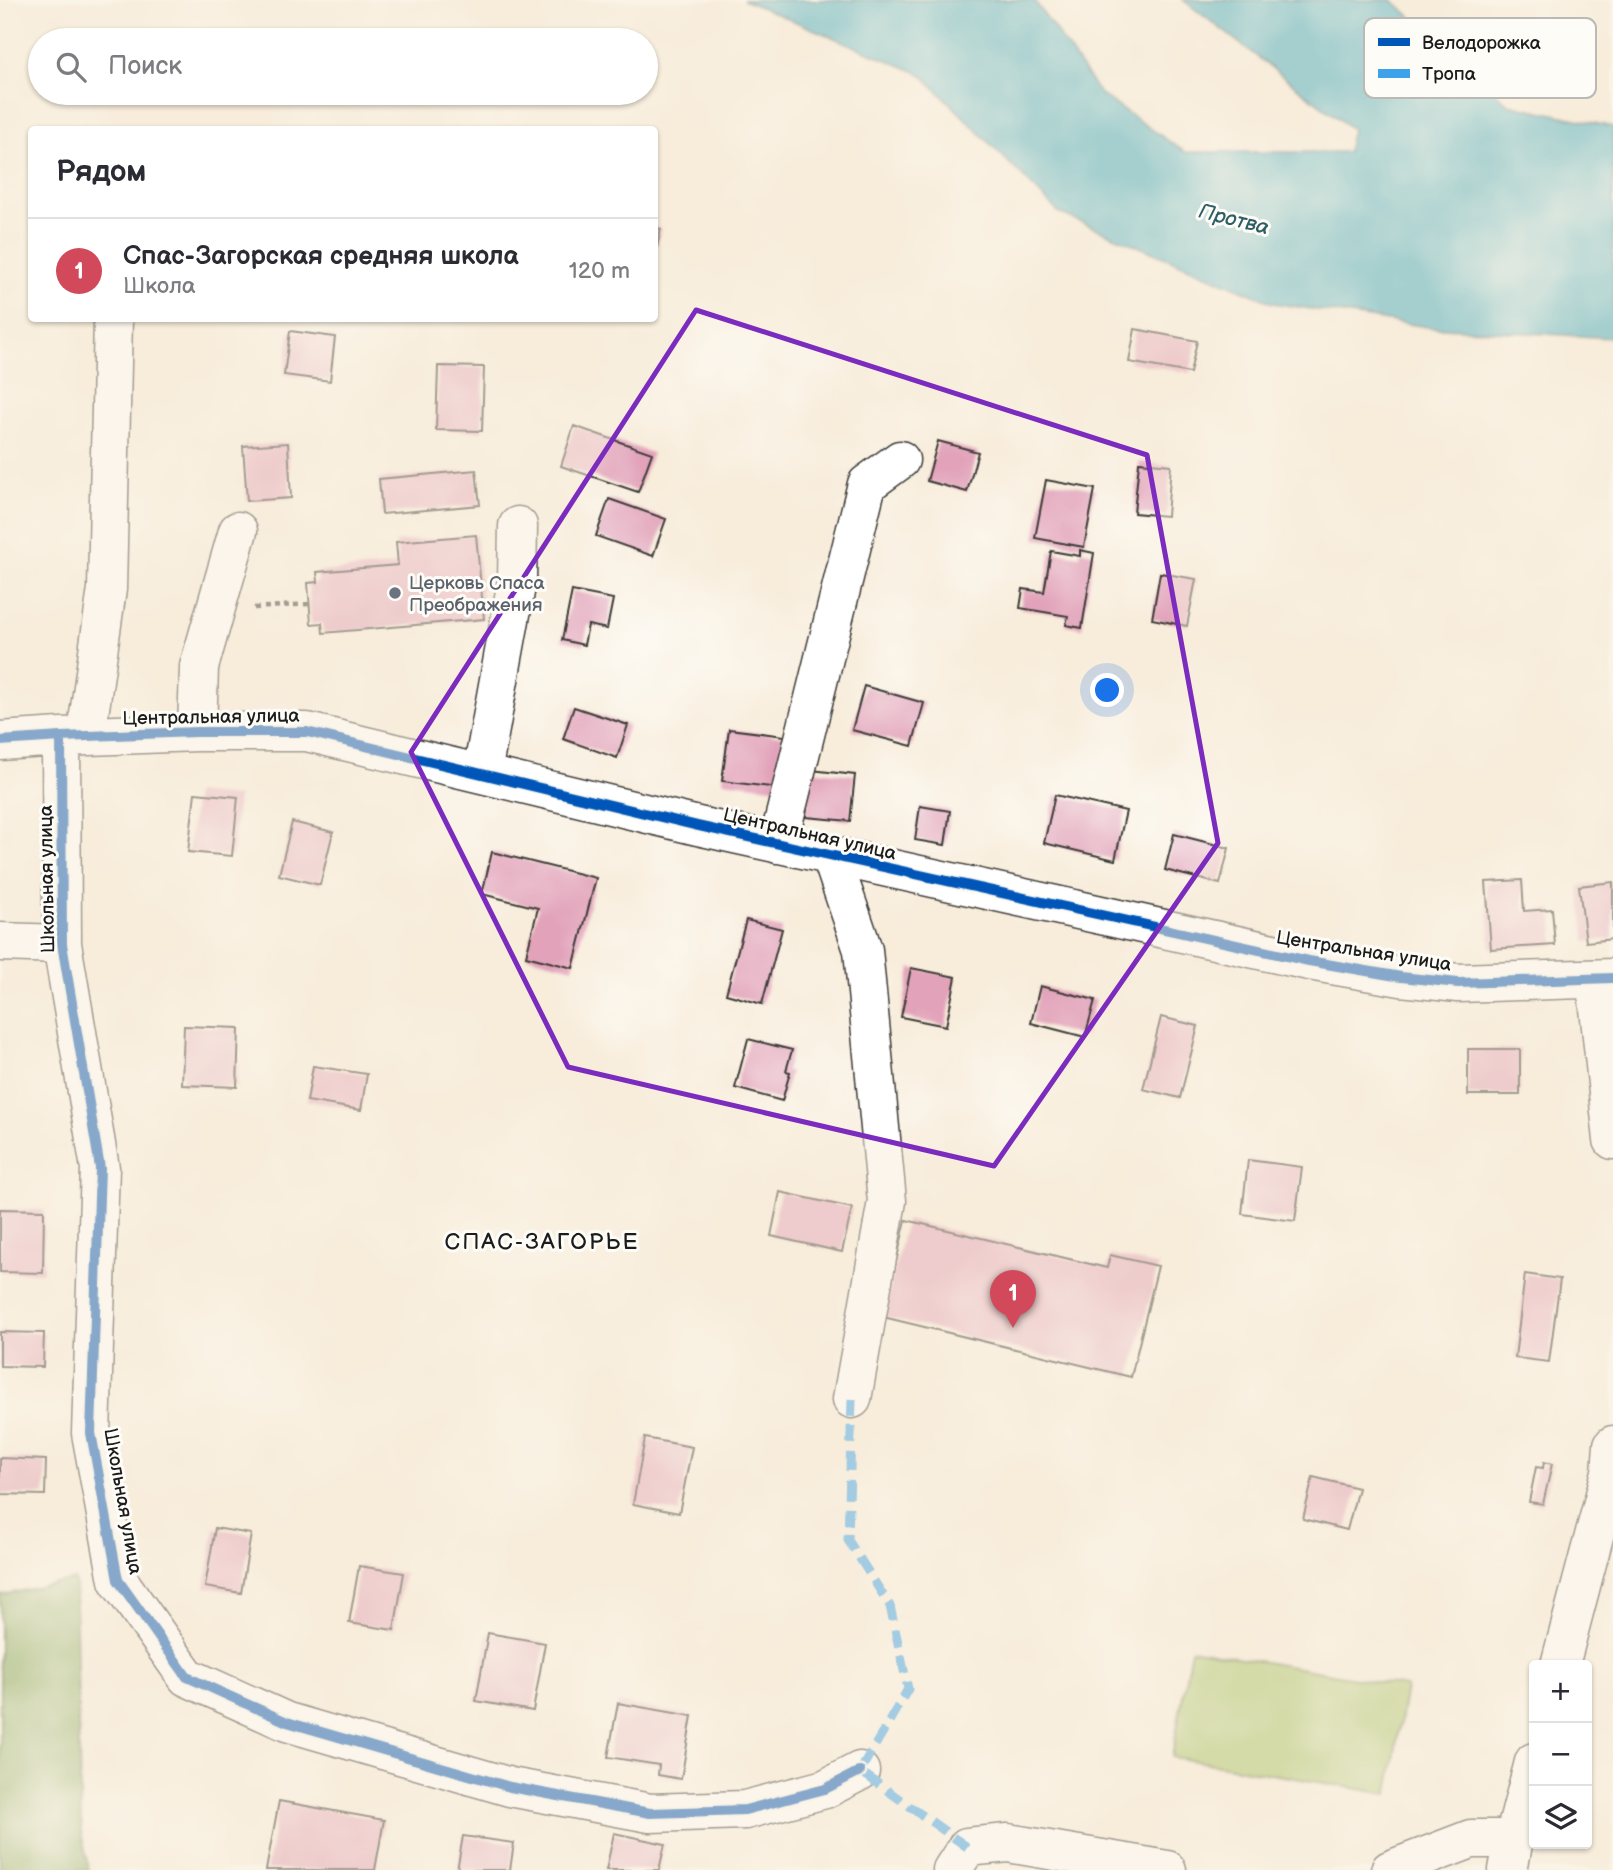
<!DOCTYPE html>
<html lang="ru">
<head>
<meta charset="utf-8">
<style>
  body { margin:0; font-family:"Balsamiq Sans",sans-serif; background:#f7f7f7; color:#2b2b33 }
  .controls { position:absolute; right:21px; bottom:21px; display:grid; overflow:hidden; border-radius:7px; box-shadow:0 2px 5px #0004 }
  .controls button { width:63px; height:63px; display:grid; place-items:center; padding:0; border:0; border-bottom:2px solid #e1e1e2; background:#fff; color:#2b2b33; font:35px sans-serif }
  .you { position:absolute; left:1108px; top:691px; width:24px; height:24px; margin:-18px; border:5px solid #fff; border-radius:50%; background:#1a73e8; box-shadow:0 0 0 10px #1a73e833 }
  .badge { display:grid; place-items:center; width:46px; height:46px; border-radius:50%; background:#d1495b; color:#fff; font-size:23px; font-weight:700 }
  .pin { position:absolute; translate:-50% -58px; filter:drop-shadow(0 2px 4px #0008) }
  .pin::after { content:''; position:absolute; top:37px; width:24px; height:21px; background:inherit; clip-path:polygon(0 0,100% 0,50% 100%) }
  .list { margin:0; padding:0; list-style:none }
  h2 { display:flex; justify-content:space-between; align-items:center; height:91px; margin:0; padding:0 28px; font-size:30px }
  h2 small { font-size:23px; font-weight:400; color:#7c7c81 }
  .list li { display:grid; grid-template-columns:46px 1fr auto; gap:21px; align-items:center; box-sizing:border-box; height:105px; padding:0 28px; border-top:2px solid #e1e1e2 }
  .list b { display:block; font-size:26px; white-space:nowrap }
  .list p { margin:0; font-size:23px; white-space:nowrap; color:#7c7c81 }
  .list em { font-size:23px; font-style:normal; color:#7c7c81 }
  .icon { flex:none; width:38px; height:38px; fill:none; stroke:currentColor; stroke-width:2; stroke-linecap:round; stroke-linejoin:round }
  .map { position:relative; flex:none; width:1613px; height:1870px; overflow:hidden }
  .search { position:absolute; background:#fff; box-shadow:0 2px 5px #0004; left:28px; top:28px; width:630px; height:77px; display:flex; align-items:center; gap:18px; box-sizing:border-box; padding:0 24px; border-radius:38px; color:#7c7c81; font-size:26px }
  .panel { position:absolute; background:#fff; box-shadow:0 2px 5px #0004; left:28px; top:126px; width:630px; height:196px; border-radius:7px }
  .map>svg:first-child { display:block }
  .green { fill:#a8c46b; stroke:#627044; stroke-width:2 }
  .forest { fill:#86aa5f; stroke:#51633e; stroke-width:2 }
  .water { fill:#42acc1; stroke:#2f646e; stroke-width:2 }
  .building { fill:#e2a3ba }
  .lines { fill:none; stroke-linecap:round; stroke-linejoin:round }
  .minor-casing { stroke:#3d3b38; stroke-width:41 }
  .path { stroke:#3d3b38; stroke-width:4.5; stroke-dasharray:5 5; stroke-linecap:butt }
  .minor { stroke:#fff; stroke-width:38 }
  .quiet { stroke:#3da2ea; stroke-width:9; stroke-dasharray:18 9; stroke-linecap:butt }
  .cycleway-casing { stroke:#fdfcf7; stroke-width:15 }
  .cycleway { stroke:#0057b8; stroke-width:10 }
  .marked { fill:none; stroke:#7b2cbf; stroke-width:5; stroke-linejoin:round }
  .worship-dot { fill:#6b7280; stroke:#fdfcf7; stroke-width:2.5 }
  .labels { text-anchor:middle; stroke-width:6; stroke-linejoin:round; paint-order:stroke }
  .worship-label { font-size:19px; fill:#5b616d; stroke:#fdfcf7; text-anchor:start }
  .street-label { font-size:19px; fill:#1c1c1c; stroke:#fdfcf7 }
  .water-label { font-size:21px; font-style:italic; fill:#2d5d66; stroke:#fdfcf7 }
  .quarter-label { font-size:23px; letter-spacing:2px; fill:#1c1c1c; stroke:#fdfcf7 }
  .key { fill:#fdfcf7; stroke:#bab9b5; stroke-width:2 }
  .key-label { font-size:19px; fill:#1c1c1c }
</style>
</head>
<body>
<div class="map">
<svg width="1613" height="1870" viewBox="0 0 1613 1870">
  <rect width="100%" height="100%" fill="#fdfcf7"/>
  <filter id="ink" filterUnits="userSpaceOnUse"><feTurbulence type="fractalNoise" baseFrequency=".0143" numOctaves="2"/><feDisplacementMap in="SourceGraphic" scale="14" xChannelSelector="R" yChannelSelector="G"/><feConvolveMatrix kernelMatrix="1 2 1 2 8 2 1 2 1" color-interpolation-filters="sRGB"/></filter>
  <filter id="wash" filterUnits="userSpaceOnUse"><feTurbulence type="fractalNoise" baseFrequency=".00686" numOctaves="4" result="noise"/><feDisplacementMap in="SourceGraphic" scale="28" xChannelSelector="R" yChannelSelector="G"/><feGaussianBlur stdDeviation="1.57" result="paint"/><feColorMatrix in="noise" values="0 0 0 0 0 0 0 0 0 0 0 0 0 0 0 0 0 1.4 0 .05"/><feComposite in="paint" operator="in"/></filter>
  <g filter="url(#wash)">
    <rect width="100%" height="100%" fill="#f8ecda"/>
    <path class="green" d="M 1191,1649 L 1406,1687 L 1388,1794 L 1172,1757 Z"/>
    <path class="forest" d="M 75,1580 L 81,1831 L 89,1870 L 0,1870 L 0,1595 Z"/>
    <path class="water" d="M 743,0 L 1034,0 L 1100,94 L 1185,152 L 1347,152 L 1352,129 L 1183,0 L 1392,0 L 1508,104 L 1613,127 L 1613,338 L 1428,327 L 1273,303 L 1059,213 L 921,74 Z"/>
    <g id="blocks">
      <path class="building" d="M 654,227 L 661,229 L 656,252 L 654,251 Z
        M 1135,329 L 1197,341 L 1190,373 L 1129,362 Z
        M 290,331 L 335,337 L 330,381 L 284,375 Z
        M 438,366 L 484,367 L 482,431 L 436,430 Z
        M 574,426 L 652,453 L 638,492 L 561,466 Z
        M 938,441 L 978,452 L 967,492 L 927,481 Z
        M 288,443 L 291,498 L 247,501 L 243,446 Z
        M 1139,462 L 1171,465 L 1167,516 L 1134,513 Z
        M 476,470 L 480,505 L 382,514 L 379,479 Z
        M 1046,480 L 1095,489 L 1084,547 L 1035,538 Z
        M 609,499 L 666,519 L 653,556 L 596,536 Z
        M 476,535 L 484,619 L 323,633 L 322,623 L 311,624 L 308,583 L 318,582 L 317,572 L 398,565 L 396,542 Z
        M 1080,550 L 1094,553 L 1082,628 L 1066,625 L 1068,616 L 1020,608 L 1023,589 L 1044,592 L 1051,551 L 1080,556 Z
        M 1160,573 L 1196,579 L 1187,626 L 1152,619 Z
        M 572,591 L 613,599 L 607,629 L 588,625 L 584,645 L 562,640 Z
        M 864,686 L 924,703 L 912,746 L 852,730 Z
        M 574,707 L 628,725 L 617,758 L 563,739 Z
        M 729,729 L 785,736 L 779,788 L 722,781 Z
        M 811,770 L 855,775 L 850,821 L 806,817 Z
        M 195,793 L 238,797 L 232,856 L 188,852 Z
        M 1055,795 L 1126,811 L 1115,860 L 1044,843 Z
        M 920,806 L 950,811 L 945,845 L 915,840 Z
        M 292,822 L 333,832 L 320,885 L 279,875 Z
        M 1174,834 L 1229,848 L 1220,884 L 1165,870 Z
        M 492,852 L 596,878 L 573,968 L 526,956 L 538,908 L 482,894 Z
        M 1522,880 L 1524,911 L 1552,909 L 1555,945 L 1491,949 L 1486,882 Z
        M 1613,882 L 1613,939 L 1586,942 L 1579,886 Z
        M 746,920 L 782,929 L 762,1004 L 726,994 Z
        M 911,968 L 956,977 L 946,1026 L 901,1017 Z
        M 1040,986 L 1095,1000 L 1085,1037 L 1031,1023 Z
        M 1161,1017 L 1198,1026 L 1180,1098 L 1143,1089 Z
        M 184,1026 L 239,1028 L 237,1087 L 182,1085 Z
        M 748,1039 L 792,1050 L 786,1071 L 790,1072 L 782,1101 L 735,1088 Z
        M 1468,1049 L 1520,1049 L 1520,1095 L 1468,1095 Z
        M 313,1066 L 367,1074 L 361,1110 L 307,1101 Z
        M 1248,1160 L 1302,1167 L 1295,1221 L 1242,1214 Z
        M 780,1192 L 852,1208 L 842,1252 L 771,1236 Z
        M 0,1209 L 44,1210 L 43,1273 L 0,1272 Z
        M 906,1220 L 1107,1268 L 1110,1255 L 1158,1266 L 1131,1377 L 883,1317 Z
        M 1525,1274 L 1560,1279 L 1549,1362 L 1515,1358 Z
        M 0,1332 L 44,1333 L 43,1367 L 0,1366 Z
        M 645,1438 L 692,1447 L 679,1513 L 633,1504 Z
        M 0,1458 L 46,1460 L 45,1495 L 0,1494 Z
        M 1544,1462 L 1552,1464 L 1543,1504 L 1529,1502 L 1536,1467 L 1543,1468 Z
        M 1313,1477 L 1358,1488 L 1347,1530 L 1303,1519 Z
        M 215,1528 L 251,1534 L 241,1593 L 205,1587 Z
        M 359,1566 L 404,1573 L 394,1630 L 349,1623 Z
        M 488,1633 L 545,1643 L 533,1711 L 476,1701 Z
        M 618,1703 L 692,1716 L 681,1779 L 658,1775 L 659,1765 L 608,1757 Z
        M 279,1801 L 384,1820 L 375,1870 L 266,1870 Z
        M 614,1833 L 665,1844 L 659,1870 L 606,1870 Z
        M 463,1836 L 514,1843 L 510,1870 L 457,1870 Z"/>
    </g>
  </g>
  <g filter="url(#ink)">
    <use href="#blocks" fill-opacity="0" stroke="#3d3b38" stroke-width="2"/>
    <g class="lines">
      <g class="minor-casing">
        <path id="minor" d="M 197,732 L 199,667 L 238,531
          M 86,736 L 107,589 L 113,318
          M 61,737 L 62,944 L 100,1168 L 91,1433 L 118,1580 L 187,1677 L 287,1722 L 510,1787 L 650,1813 L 745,1810 L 825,1789 L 860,1771
          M 0,741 L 61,737 L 197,732 L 307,732 L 698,826 L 1309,961 L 1401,977 L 1458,983 L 1613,978
          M 482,773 L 517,581 L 518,526
          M 778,844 L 867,484 L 900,460
          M 831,856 L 863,950 L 887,1201 L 852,1399
          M 0,942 L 62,944
          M 1596,980 L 1613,1140
          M 1560,1665 L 1611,1472 L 1613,1445
          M 952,1870 L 967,1847 L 1008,1843 L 1167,1870
          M 1390,1870 L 1471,1839 L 1514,1839
          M 1508,1870 L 1514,1839 L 1534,1762"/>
      </g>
      <path class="path" d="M 254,608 L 309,604"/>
      <use href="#minor" class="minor"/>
      <path class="quiet" d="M 852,1399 L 848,1540 L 890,1606 L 908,1689 L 860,1771 L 967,1847"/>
      <g class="cycleway-casing">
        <path id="cycleway" d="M 61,737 L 62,944 L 100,1168 L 91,1433 L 118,1580 L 187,1677 L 287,1722 L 510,1787 L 650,1813 L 745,1810 L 825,1789 L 860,1771
          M 0,741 L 61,737 L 197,732 L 307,732 L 698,826 L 1309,961 L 1401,977 L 1458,983 L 1613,978"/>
      </g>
      <use href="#cycleway" class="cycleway"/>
    </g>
  </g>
  <path d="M0 0H1613V1870H0ZM 696,310 L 1147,455 L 1218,843 L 994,1166 L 568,1067 L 411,752 Z" fill="#f8ecda" fill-opacity=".55" fill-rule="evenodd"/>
  <path class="marked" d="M 696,310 L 1147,455 L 1218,843 L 994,1166 L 568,1067 L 411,752 Z"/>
  <circle class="worship-dot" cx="395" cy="593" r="7"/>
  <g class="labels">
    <g class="worship-label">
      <text x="409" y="589">Церковь Спаса<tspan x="409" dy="22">Преображения</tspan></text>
    </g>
    <g class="street-label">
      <text transform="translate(211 716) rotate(-1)" y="7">Центральная улица</text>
      <text transform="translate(810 833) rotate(13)" y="7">Центральная улица</text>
      <text transform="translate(46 879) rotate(-91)" y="7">Школьная улица</text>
      <text transform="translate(1364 950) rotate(9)" y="7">Центральная улица</text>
      <text transform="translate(124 1501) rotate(80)" y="7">Школьная улица</text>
    </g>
    <g class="water-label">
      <text transform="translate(1234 219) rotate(14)" y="7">Протва</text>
    </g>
    <g class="quarter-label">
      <text x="542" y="1249">СПАС-ЗАГОРЬЕ</text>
    </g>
  </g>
  <rect x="1364" y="18" width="232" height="80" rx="10" class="key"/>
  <rect x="1378" y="38" width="32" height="8" fill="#0057b8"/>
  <rect x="1378" y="69" width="32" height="9" fill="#3da2ea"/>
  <g class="key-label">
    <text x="1422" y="49">Велодорожка</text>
    <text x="1422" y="80">Тропа</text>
  </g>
</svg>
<div class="controls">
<button>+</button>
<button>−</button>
<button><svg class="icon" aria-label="layers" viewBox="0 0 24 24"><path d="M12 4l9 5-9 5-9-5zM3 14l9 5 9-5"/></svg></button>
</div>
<div class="you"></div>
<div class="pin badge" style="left:1013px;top:1328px">1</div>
<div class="search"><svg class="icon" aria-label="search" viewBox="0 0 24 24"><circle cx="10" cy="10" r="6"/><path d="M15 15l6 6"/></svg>Поиск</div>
<section class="panel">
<h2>Рядом<small></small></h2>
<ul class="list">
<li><span class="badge">1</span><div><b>Спас-Загорская средняя школа</b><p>Школа</p></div><em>120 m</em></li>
</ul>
</section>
</div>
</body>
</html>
